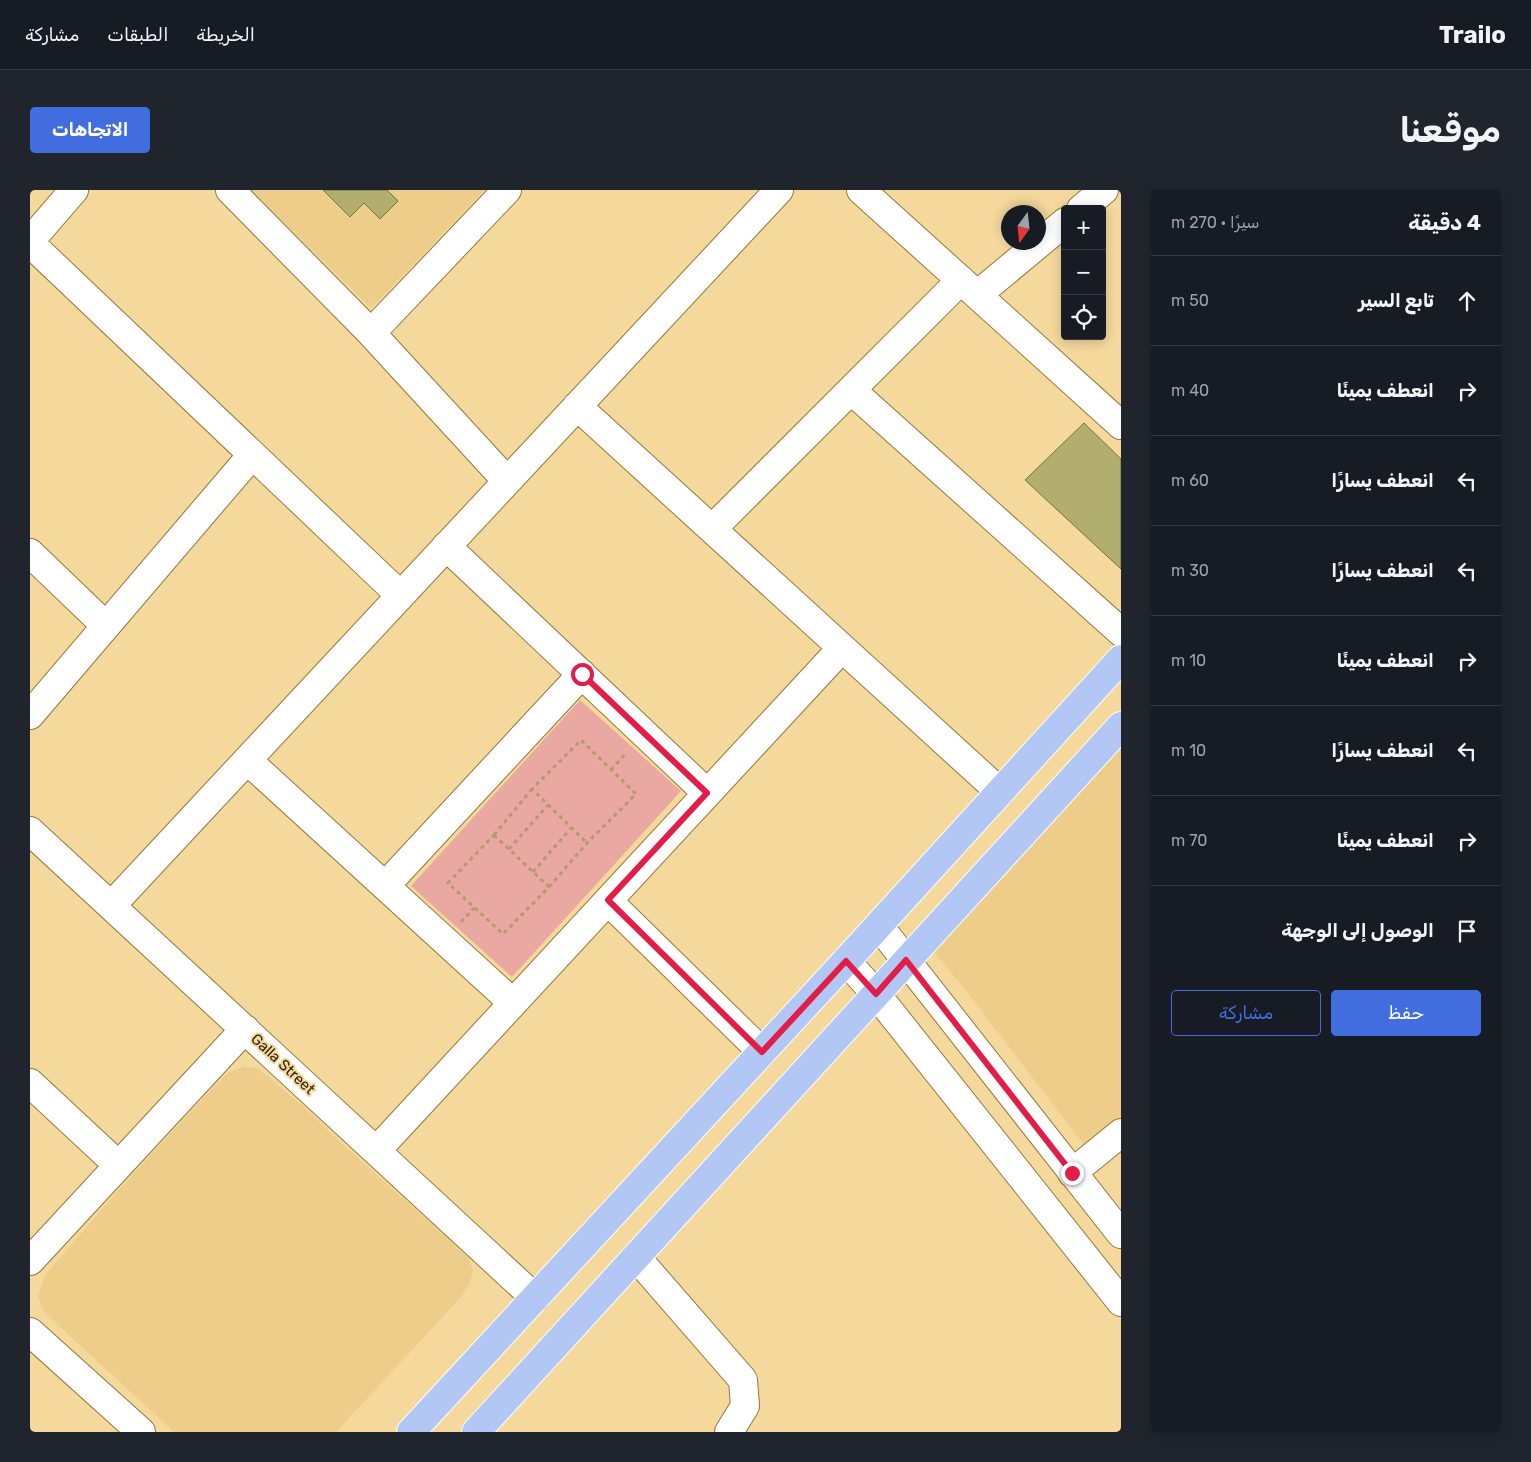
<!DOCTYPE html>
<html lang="ar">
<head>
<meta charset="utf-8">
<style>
  body { margin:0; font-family:Rubik,Cairo,sans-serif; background:#20242c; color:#f1f3f6; direction:rtl }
  .controls { position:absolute; right:15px; top:15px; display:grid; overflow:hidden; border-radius:5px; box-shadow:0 2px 12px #0003 }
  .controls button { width:45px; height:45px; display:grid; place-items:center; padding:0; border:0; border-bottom:1px solid #363941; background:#171b24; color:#f1f3f6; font:25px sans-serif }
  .compass { position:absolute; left:971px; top:15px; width:45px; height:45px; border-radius:50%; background:#171b24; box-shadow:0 2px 12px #0003; rotate:195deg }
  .stop { position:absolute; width:15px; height:15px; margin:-11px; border:4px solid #e11d48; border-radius:50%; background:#fff }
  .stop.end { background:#e11d48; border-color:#fff; box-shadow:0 1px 5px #0008 }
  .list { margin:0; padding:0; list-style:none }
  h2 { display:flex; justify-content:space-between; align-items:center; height:65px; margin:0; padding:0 20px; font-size:21px }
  h2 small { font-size:16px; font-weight:400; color:#9ea1a6 }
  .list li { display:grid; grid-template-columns:32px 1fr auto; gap:15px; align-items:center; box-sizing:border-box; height:90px; padding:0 20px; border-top:1px solid #363941 }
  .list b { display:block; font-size:19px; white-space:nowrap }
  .list em { font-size:16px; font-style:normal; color:#9ea1a6 }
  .actions { display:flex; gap:10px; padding:15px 20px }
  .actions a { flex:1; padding:11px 0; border:1px solid #426ddf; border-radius:5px; text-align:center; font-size:18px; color:#426ddf }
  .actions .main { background:#426ddf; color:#fff }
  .icon { flex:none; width:28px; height:28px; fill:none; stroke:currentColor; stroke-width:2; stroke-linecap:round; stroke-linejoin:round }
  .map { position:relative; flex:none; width:1091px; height:1242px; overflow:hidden; direction:ltr; border-radius:5px }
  header { display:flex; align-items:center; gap:30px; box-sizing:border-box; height:70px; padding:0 25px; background:#171b24; border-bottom:1px solid #363941 }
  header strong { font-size:24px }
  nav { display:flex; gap:28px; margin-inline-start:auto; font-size:18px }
  .intro { display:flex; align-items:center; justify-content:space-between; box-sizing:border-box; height:120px; padding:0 30px }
  h1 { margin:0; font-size:35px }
  .button { padding:12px 22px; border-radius:5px; background:#426ddf; color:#fff; font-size:18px; font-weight:700 }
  main { display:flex; gap:30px; padding:0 30px }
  aside { flex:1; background:#171b24; border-radius:5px; box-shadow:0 2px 12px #0003 }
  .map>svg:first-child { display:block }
  .built { fill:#edcd89 }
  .green { fill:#eaa8a2 }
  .building { fill:#b2ae70; stroke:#777335 }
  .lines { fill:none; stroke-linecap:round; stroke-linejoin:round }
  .minor-casing { stroke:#92783e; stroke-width:30 }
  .major-casing { stroke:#fff; stroke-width:30 }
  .path { stroke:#b29b6c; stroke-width:3; stroke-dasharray:4 4; stroke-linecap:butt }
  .minor { stroke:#fff; stroke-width:28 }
  .major { stroke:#b2c7f4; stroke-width:28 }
  .route { stroke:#e11d48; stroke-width:6 }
  .labels { text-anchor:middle; stroke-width:4; stroke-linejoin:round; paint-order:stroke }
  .street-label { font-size:15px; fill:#2f240c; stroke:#f4d89c }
</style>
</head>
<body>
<header>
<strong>Trailo</strong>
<nav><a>الخريطة</a><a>الطبقات</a><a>مشاركة</a></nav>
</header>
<div class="intro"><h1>موقعنا</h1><a class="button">الاتجاهات</a></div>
<main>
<aside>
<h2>4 دقيقة<small>سيرًا · 270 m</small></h2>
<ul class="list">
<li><svg class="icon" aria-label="ahead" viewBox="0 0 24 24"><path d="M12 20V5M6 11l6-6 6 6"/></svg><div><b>تابع السير</b></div><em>50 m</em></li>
<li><svg class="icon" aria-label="right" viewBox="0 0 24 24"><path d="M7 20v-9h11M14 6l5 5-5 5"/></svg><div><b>انعطف يمينًا</b></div><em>40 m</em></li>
<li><svg class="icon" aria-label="left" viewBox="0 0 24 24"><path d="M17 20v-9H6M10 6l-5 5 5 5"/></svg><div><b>انعطف يسارًا</b></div><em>60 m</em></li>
<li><svg class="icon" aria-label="left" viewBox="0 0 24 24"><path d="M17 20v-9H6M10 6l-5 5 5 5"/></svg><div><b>انعطف يسارًا</b></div><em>30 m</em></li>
<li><svg class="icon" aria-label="right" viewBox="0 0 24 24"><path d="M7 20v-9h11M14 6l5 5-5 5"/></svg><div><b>انعطف يمينًا</b></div><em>10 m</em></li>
<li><svg class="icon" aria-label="left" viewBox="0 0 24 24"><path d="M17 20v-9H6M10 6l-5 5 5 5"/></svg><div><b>انعطف يسارًا</b></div><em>10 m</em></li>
<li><svg class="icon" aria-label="right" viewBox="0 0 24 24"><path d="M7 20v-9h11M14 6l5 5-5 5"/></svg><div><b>انعطف يمينًا</b></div><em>70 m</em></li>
<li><svg class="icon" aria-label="arrive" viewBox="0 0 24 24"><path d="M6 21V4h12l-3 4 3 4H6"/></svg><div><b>الوصول إلى الوجهة</b></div></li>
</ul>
<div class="actions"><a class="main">حفظ</a><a>مشاركة</a></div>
</aside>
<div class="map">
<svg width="1091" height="1242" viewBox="0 0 1091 1242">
  <rect width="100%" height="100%" fill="#f4d89c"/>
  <path class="built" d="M 221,0 L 455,0 L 341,118 Z
    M 1091,551 L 1091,931 L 1057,959 L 934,798 L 900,757 Z
    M 213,877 L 228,878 L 276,919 L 309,951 L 423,1053 L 438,1068 L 443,1081 L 440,1092 L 431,1107 L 306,1242 L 144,1242 L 15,1123 L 8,1107 L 15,1085 L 93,995 L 176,905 L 199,882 Z"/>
  <path class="green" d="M 550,510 L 651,601 L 482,787 L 381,696 Z"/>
  <path class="building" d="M 293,0 L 357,0 L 368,11 L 350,29 L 334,13 L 320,27 Z
    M 1054,233 L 1091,269 L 1091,379 L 995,290 Z"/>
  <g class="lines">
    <g class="minor-casing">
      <path id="minor" d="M 200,0 L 341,143 L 477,291
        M 831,0 L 1091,235
        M 1051,19 L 1074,0
        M 0,51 L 44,0
        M 0,53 L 370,405
        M 947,105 L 1035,32
        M 341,143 L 477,0
        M 821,200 L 1091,442
        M 547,216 L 970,602
        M 682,339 L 931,90
        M 416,356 L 677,603
        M 0,363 L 76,436
        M 0,525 L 222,265
        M 217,570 L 483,813
        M 0,641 L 505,1108
        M 355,696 L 552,484
        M 578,711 L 732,862
        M 81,716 L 749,0
        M 849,736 L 1091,1044
        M 816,771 L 846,804 L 1091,1112
        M 0,893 L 88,975
        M 346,961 L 812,458
        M 1042,983 L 1091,943
        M 606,1067 L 713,1190 L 715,1216 L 699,1242
        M 0,1071 L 215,839
        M 0,1142 L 111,1242"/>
    </g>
    <g class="major-casing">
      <path id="major" d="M 381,1242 L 816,771 L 1091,469
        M 446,1242 L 1091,536"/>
    </g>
    <path class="path" d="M 581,580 L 597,562
      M 464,645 L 519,697 L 473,744 L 418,693 Z
      M 464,645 L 502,599
      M 479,659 L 518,615
      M 503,682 L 541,638
      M 519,697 L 557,653 L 606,604 L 551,550 L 502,599 L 557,653
      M 431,732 L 444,718"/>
    <use href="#minor" class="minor"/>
    <use href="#major" class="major"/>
  </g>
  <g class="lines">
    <path class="route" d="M 552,484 L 677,603 L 578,710 L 732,862 L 816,771 L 846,804 L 876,770 L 1042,983"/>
  </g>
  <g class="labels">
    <g class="street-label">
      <text transform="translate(253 874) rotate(43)" y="5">Galla Street</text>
    </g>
  </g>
</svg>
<div class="controls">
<button>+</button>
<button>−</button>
<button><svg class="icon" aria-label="locate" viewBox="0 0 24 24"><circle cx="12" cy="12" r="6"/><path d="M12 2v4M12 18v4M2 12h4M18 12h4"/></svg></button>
</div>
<svg class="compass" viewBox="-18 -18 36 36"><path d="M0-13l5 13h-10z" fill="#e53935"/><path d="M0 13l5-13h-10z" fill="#9ea1a6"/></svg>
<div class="stop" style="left:552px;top:484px"></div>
<div class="stop end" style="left:1042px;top:983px"></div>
</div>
</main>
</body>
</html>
